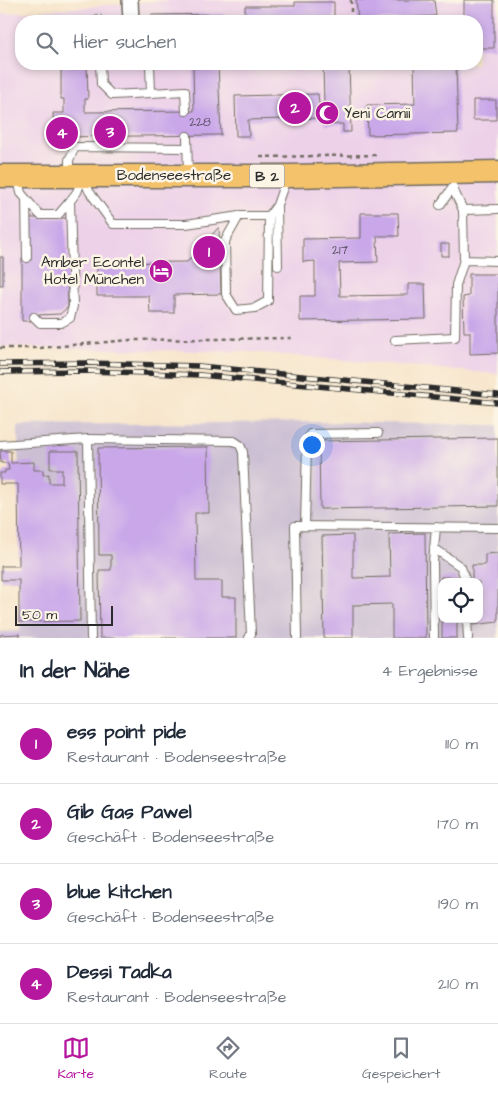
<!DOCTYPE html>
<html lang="de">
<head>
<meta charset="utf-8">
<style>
  body { margin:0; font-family:"Architects Daughter",sans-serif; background:#f6f6f7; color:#1f2937 }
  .controls { position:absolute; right:15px; bottom:15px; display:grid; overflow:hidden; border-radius:10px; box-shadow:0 2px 8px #0003 }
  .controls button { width:45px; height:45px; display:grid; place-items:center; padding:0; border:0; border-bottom:1px solid #e0e1e3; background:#fff; color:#1f2937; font:25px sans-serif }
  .scale { position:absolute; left:15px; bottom:12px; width:98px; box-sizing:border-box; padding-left:5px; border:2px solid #2b2b2b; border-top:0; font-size:14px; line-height:18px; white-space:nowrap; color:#2b2b2b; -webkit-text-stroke:4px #fcf5e5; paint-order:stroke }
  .you { position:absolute; left:311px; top:444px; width:18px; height:18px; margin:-12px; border:4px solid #fff; border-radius:50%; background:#1a73e8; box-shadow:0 0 0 8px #1a73e833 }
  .badge { display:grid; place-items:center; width:32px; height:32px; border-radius:50%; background:#b5179e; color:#fff; font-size:16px; font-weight:700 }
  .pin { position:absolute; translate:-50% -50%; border:2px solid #fff; box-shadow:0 1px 5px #0006 }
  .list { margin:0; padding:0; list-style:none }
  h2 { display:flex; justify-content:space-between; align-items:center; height:65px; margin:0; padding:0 20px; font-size:21px }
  h2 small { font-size:16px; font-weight:400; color:#747a83 }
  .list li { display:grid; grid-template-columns:32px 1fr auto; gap:15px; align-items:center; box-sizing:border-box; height:80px; padding:0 20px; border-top:1px solid #e0e1e3 }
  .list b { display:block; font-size:19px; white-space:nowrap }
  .list p { margin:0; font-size:16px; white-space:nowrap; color:#747a83 }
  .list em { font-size:16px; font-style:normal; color:#747a83 }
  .icon { flex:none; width:28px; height:28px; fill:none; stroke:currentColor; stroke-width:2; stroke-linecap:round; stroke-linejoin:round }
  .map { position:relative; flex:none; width:498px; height:638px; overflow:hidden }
  .search { position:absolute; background:#fff; box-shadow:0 2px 8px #0003; left:15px; right:15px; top:15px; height:55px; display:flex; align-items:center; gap:12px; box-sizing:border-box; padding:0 18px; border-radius:20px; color:#747a83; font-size:19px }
  .sheet { height:385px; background:#fff }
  nav { display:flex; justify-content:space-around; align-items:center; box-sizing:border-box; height:70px; border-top:1px solid #e0e1e3; background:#fff; font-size:14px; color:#747a83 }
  nav a { display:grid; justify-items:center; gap:2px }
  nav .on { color:#b5179e }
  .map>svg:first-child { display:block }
  .built { fill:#edd1e9; fill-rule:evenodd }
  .industrial { fill:#ccbfd4; fill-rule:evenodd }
  .building { fill:#c9a7e9 }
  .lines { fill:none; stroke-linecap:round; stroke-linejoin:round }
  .lane-casing { stroke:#726c63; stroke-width:10 }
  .street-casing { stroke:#726c63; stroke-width:18 }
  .primary-casing { stroke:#726c63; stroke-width:25 }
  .path { stroke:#726c63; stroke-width:2.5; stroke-dasharray:4 4; stroke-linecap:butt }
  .lane { stroke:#fff; stroke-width:8 }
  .street { stroke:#fff; stroke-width:15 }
  .primary { stroke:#f3c26a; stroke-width:22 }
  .rail-casing { stroke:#2b2b2b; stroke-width:5.5 }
  .rail { stroke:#fcf5e5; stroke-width:4; stroke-dasharray:11; stroke-linecap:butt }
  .labels { text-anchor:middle; stroke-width:5; stroke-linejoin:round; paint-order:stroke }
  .number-label { font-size:12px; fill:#524a5a }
  .shield { fill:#fcf5e5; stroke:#6a6863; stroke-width:1 }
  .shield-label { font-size:14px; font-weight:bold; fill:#2b2b2b }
  .poi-label { font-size:15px; fill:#2b2b2b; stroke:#fcf5e5; text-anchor:start }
  .street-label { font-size:15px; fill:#2b2b2b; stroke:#fcf5e5 }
</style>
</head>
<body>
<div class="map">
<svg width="498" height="638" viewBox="0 0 498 638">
  <rect width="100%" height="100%" fill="#fcf5e5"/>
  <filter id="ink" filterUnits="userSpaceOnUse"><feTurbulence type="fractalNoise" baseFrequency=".02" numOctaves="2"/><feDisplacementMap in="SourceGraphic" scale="10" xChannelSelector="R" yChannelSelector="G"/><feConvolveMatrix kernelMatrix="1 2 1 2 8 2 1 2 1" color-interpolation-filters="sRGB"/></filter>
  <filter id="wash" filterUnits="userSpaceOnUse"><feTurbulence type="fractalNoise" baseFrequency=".0096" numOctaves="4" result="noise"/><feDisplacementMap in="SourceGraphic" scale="20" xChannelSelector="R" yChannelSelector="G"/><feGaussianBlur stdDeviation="1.12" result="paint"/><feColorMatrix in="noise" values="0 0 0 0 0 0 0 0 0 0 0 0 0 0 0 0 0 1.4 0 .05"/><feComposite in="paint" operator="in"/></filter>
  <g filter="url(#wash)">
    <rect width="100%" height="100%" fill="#f7e5cb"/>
    <path class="built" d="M 171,0 L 498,0 L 498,374 L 253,352 L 0,347 L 0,14 ZM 21,21 L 477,21 L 477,64 L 21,64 Z"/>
    <path class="industrial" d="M 318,422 L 498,425 L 498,638 L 0,638 L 0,632 L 20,631 L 18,425 ZM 442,582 L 479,582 L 479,619 L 442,619 Z"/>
    <g id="blocks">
      <path class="building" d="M 356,0 L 434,0 L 436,16 L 358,21 Z
        M 464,0 L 494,0 L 494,48 L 477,48 L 477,21 L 464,21 Z
        M 295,2 L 334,2 L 334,21 L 245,21 L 245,6 L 295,6 Z
        M 225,14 L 225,21 L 151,21 L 151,15 Z
        M 61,64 L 87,64 L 88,99 L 85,99 L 85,112 L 194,111 L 193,64 L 218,64 L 221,135 L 54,137 L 53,113 L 64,113 L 64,99 L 61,99 Z
        M 323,64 L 349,64 L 351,132 L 343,132 L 343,124 L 325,125 L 324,118 L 248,120 L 249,136 L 236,136 L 235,96 L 318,94 L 319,104 L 324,104 Z
        M 414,64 L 456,64 L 458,133 L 368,135 L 367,105 L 415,104 Z
        M 473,100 L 496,100 L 496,120 L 473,120 Z
        M 361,213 L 398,213 L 399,236 L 377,236 L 378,262 L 339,263 L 340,296 L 408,295 L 408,284 L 425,284 L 426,319 L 300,321 L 300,296 L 315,296 L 315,261 L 303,262 L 303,239 L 361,238 Z
        M 30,218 L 67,218 L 68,307 L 60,314 L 36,315 L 31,321 L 22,321 L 22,258 L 30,258 Z
        M 219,227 L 221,294 L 174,295 L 174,313 L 150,313 L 149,296 L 97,296 L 97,263 L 187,262 Z
        M 441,244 L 449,244 L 449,256 L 441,256 Z
        M 0,257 L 3,257 L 3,285 L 0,285 Z
        M 469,274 L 498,274 L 498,353 L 470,354 L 470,332 L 464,332 L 463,297 L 469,296 Z
        M 498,438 L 498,506 L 320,509 L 319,441 Z
        M 208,447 L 209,513 L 195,513 L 196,581 L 222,581 L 222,597 L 236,597 L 236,638 L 100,638 L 99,570 L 111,570 L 111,555 L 99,555 L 98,448 Z
        M 0,451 L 11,451 L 11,463 L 34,462 L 34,470 L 43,470 L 43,475 L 49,474 L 49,483 L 62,483 L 62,469 L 50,469 L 50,451 L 78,451 L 80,621 L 19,622 L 19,580 L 1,580 L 1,566 L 19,566 L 18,484 L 0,484 L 0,473 L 5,473 L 5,470 L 9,470 L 8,463 L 1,463 Z
        M 425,533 L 426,638 L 392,638 L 392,604 L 353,605 L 353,638 L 324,638 L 322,536 L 353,535 L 353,578 L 390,577 L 389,534 Z
        M 498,553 L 498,622 L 473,625 L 472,619 L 479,619 L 479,582 L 472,582 L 472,565 L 485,565 L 485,554 Z
        M 441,577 L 457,577 L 457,582 L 441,582 Z
        M 442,619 L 457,619 L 457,638 L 442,638 Z
        M 20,634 L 20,638 L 0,638 L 0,635 Z"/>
    </g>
  </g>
  <g filter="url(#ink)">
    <use href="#blocks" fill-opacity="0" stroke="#726c63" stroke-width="1"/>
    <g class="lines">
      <g class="lane-casing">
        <path id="lane" d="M 98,19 L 98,21
          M 100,64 L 101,84 L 112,95 L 151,93
          M 150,64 L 151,93 L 185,91 L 186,111
          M 187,136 L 188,174
          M 69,174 L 69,160 L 75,147 L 187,148
          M 18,179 L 21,193 L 40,215 L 58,215 L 70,201
          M 453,189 L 463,210 L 464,260 L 498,261
          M 26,199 L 27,258
          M 277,205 L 278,266
          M 440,205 L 453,187
          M 463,210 L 498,209
          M 239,216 L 225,241 L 226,294 L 236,310 L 255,308 L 268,301 L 269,216 L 277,205 L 286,179
          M 34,317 L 40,323 L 61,323 L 70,318 L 73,306 L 70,201 L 77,192 L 83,176 L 89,191 L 113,224 L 186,224 L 239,216 L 269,216
          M 395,340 L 455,337 L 456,285 L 464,260
          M 88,439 L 91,638
          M 0,445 L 88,439 L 234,441 L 240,445 L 243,452 L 251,634 L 249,638
          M 305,526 L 307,443 L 310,434 L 378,433
          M 434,548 L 461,567 L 466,582
          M 467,619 L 468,638
          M 297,638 L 295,526 L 498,528
          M 434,638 L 433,562 L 436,527"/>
      </g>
      <g class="street-casing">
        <path id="street" d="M 130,0 L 131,21"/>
      </g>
      <g class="primary-casing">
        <path id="primary" d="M 0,176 L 288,176 L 498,172"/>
      </g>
      <path class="path" d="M 351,0 L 351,21
        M 359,66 L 359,64
        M 260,157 L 377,155
        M 0,348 L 39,348 L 130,340 L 292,338"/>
      <use href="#lane" class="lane"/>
      <use href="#street" class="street"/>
      <use href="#primary" class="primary"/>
      <g class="rail-casing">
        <path id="rail" d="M 0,364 L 87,363 L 199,366 L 498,395
          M 0,372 L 88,371 L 200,375 L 498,403"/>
      </g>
      <use href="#rail" class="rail"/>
    </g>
  </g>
  <defs>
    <g id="mosque-disc" transform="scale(1.25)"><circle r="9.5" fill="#b5179e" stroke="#fcf5e5"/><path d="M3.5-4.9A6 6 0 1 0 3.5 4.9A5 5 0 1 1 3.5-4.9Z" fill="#fff"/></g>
    <g id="hotel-disc" transform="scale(1.25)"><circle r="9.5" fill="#b5179e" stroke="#fcf5e5"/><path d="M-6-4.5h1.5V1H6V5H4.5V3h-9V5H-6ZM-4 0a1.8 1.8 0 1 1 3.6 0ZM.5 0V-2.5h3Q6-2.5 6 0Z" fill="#fff"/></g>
  </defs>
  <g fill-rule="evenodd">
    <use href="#mosque-disc" x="327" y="113"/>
    <use href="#hotel-disc" x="161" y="271"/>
  </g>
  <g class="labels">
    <g class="number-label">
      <text x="200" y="126">228</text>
      <text x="340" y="254">217</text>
    </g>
    <rect class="shield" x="249.5" y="164.5" width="35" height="23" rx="4"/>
    <g class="shield-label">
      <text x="267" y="181">B 2</text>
    </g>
    <g class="poi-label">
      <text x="344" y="118">Yeni Camii</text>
      <text x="144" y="267" text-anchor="end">Amber Econtel<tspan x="144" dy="17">Hotel München</tspan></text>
    </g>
    <g class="street-label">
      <text x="174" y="180">Bodenseestraße</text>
    </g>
  </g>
</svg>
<div class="controls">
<button><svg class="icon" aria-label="locate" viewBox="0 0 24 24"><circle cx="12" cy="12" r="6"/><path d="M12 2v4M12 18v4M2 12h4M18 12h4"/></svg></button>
</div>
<div class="scale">50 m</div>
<div class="you"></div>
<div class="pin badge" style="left:209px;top:252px">1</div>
<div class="pin badge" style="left:295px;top:108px">2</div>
<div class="pin badge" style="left:110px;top:132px">3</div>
<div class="pin badge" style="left:62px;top:133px">4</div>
<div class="search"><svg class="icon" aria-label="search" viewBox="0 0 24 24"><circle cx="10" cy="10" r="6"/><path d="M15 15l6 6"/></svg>Hier suchen</div>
</div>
<section class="sheet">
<h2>In der Nähe<small>4 Ergebnisse</small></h2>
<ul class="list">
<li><span class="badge">1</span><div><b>ess point pide</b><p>Restaurant · Bodenseestraße</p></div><em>110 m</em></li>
<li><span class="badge">2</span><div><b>Gib Gas Pawel</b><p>Geschäft · Bodenseestraße</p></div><em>170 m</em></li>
<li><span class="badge">3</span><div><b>blue kitchen</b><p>Geschäft · Bodenseestraße</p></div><em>190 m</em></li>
<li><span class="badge">4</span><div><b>Dessi Tadka</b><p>Restaurant · Bodenseestraße</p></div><em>210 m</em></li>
</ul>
</section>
<nav>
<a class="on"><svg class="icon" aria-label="map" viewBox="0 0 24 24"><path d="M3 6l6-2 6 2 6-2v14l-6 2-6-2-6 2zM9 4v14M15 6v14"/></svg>Karte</a>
<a><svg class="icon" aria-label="directions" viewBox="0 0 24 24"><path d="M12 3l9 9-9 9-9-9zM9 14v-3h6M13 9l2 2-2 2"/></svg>Route</a>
<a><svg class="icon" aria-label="saved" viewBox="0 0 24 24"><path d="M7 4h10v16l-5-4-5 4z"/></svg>Gespeichert</a>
</nav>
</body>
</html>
